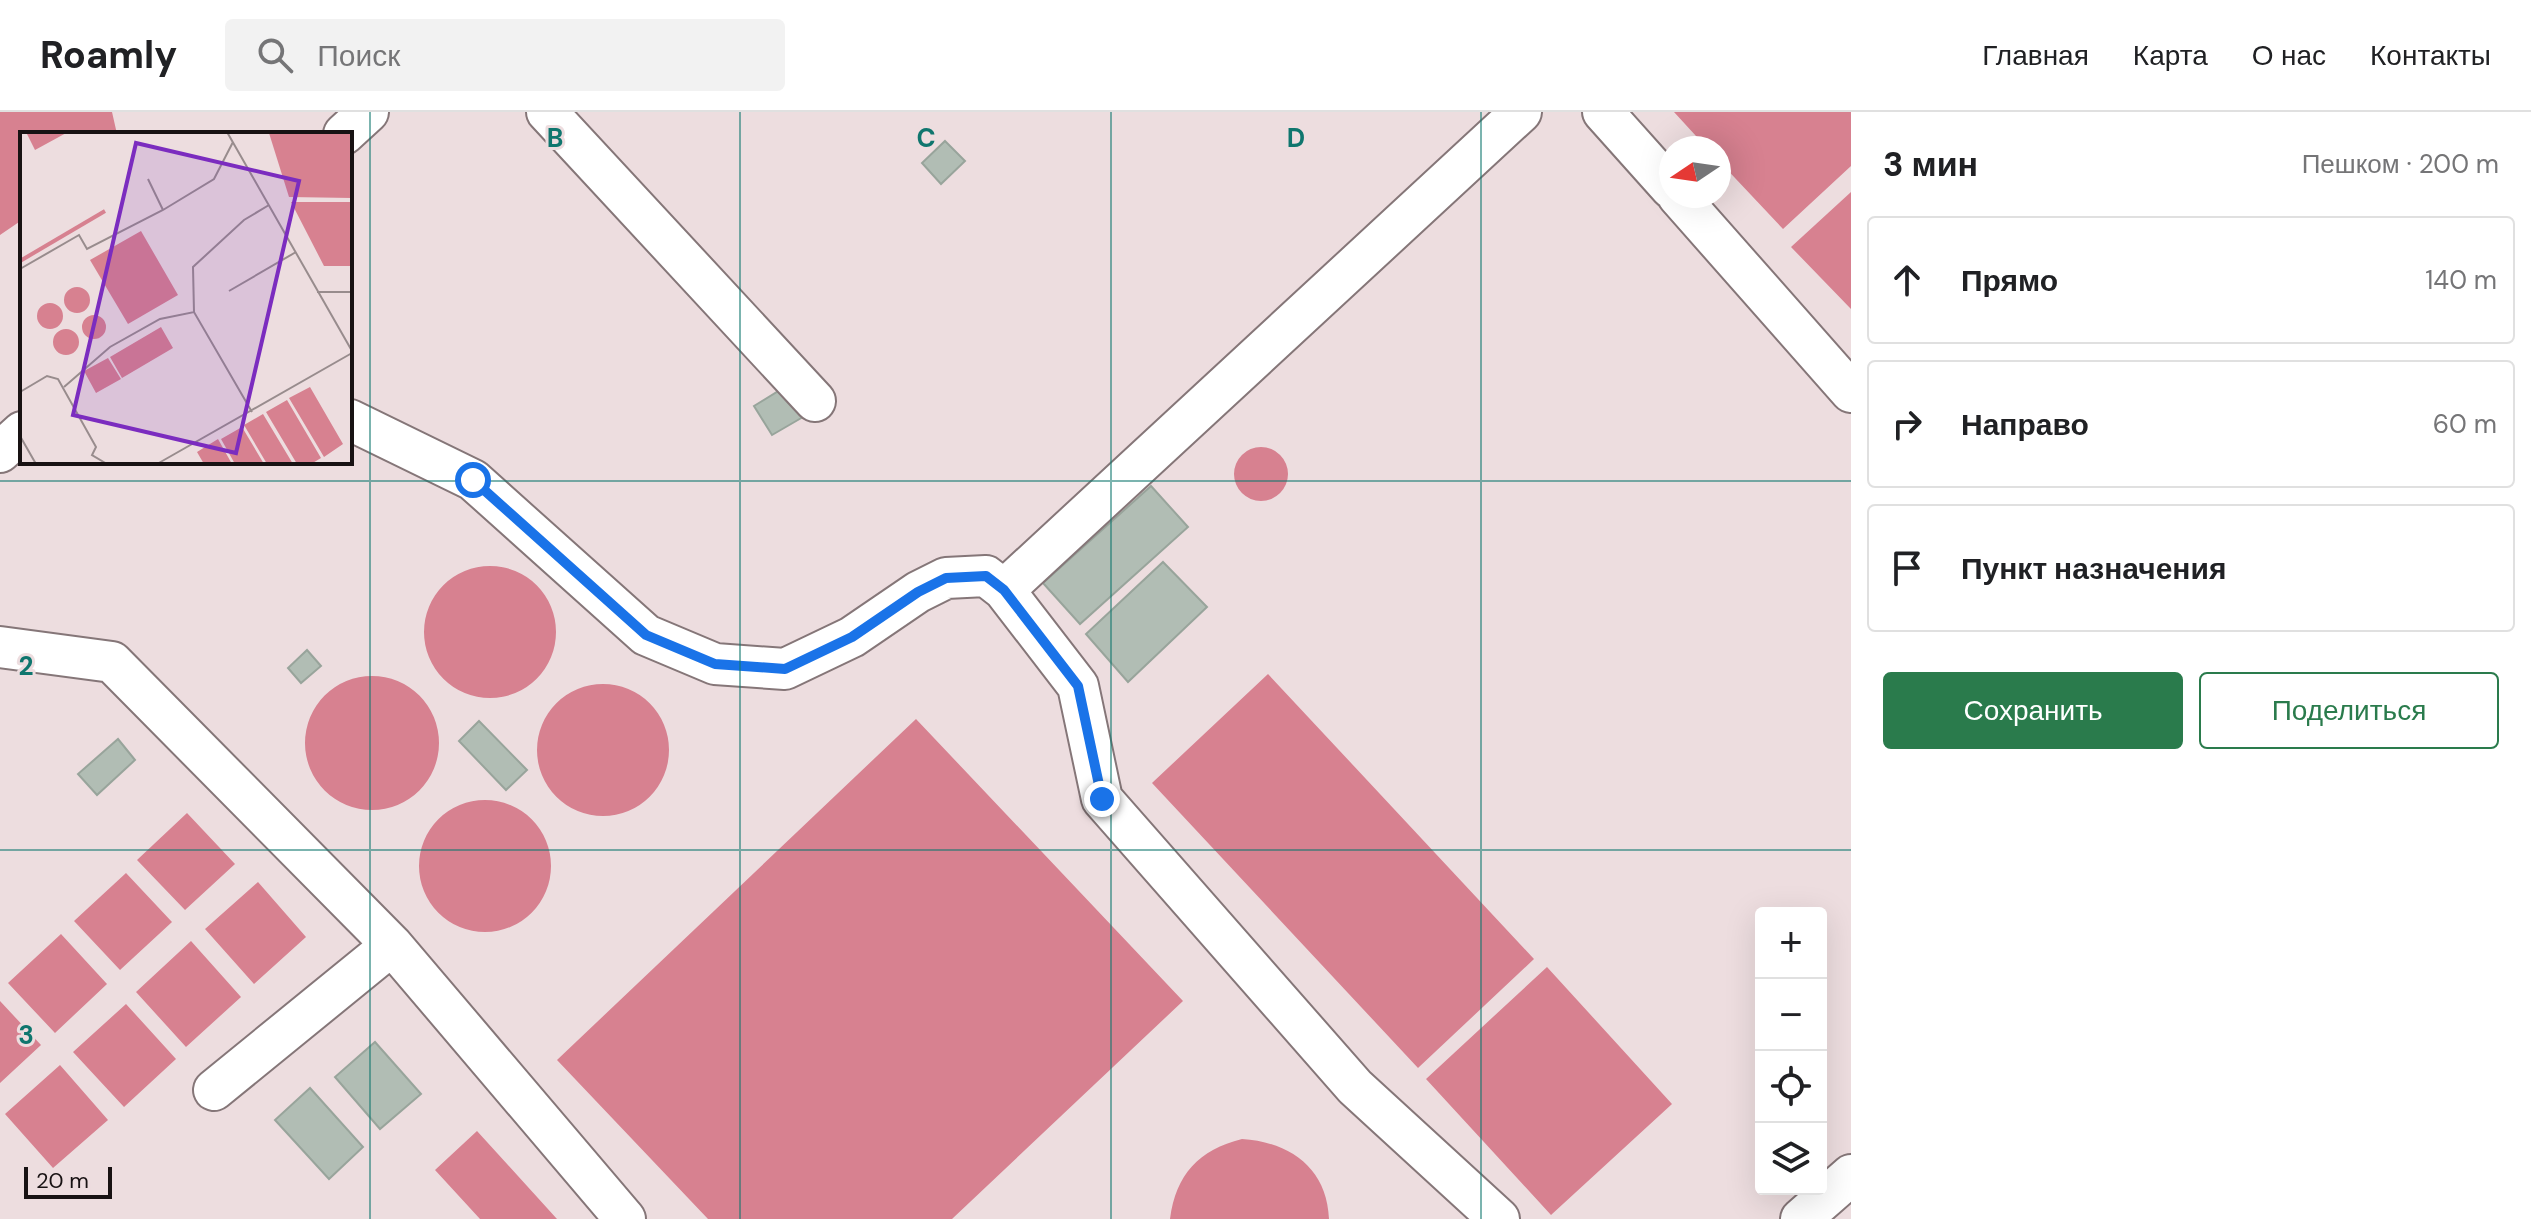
<!DOCTYPE html>
<html lang="ru">
<head>
<meta charset="utf-8">
<style>
  body { margin:0; font-family:"DM Sans",sans-serif; background:#f2f2f2; color:#202124 }
  .controls { position:absolute; right:24px; bottom:24px; display:grid; overflow:hidden; border-radius:8px; box-shadow:0 8px 32px #0002 }
  .controls button { width:72px; height:72px; display:grid; place-items:center; padding:0; border:0; border-bottom:2px solid #e0e0e0; background:#fff; color:#202124; font:40px sans-serif }
  .compass { position:absolute; left:1659px; top:24px; width:72px; height:72px; border-radius:50%; background:#fff; box-shadow:0 8px 32px #0002; rotate:257deg }
  .scale { position:absolute; left:24px; bottom:20px; width:88px; box-sizing:border-box; padding-left:8px; border:4px solid #181213; border-top:0; font-size:22px; line-height:28px; white-space:nowrap; color:#181213; -webkit-text-stroke:6px #eddddf; paint-order:stroke }
  .stop { position:absolute; width:24px; height:24px; margin:-18px; border:6px solid #1a73e8; border-radius:50%; background:#fff }
  .stop.end { background:#1a73e8; border-color:#fff; box-shadow:0 2px 8px #0008 }
  .list { margin:0; padding:0; list-style:none }
  h2 { display:flex; justify-content:space-between; align-items:center; height:104px; margin:0; padding:0 32px; font-size:34px }
  h2 small { font-size:26px; font-weight:400; color:#757577 }
  .list li { display:grid; grid-template-columns:52px 1fr auto; gap:24px; align-items:center; box-sizing:border-box; height:128px; margin:0 16px 16px; padding:0 16px; border:2px solid #e0e0e0; border-radius:8px }
  .list b { display:block; font-size:30px; white-space:nowrap }
  .list em { font-size:26px; font-style:normal; color:#757577 }
  .actions { display:flex; gap:16px; padding:24px 32px }
  .actions a { flex:1; padding:18px 0; border:2px solid #2a7b4c; border-radius:8px; text-align:center; font-size:28px; color:#2a7b4c }
  .actions .main { background:#2a7b4c; color:#fff }
  .icon { flex:none; width:44px; height:44px; fill:none; stroke:currentColor; stroke-width:2; stroke-linecap:round; stroke-linejoin:round }
  .map { position:relative; flex:none; width:1851px; height:1107px; overflow:hidden }
  header { display:flex; align-items:center; gap:48px; box-sizing:border-box; height:112px; padding:0 40px; background:#fff; border-bottom:2px solid #e0e0e0 }
  header strong { font-size:38px }
  nav { display:flex; gap:44px; margin-inline-start:auto; font-size:28px }
  .search { width:560px; height:72px; background:#f2f2f2; display:flex; align-items:center; gap:20px; box-sizing:border-box; padding:0 28px; border-radius:8px; color:#757577; font-size:30px }
  main { display:flex }
  aside { flex:1; background:#fff }
  .map>svg:first-child { display:block }
  .water { fill:#d78190 }
  .building { fill:#b1bdb4; stroke:#98a49b; stroke-width:2 }
  .lines { fill:none; stroke-linecap:round; stroke-linejoin:round }
  .minor-casing { stroke:#857678; stroke-width:44 }
  .minor { stroke:#fff; stroke-width:40 }
  .route { stroke:#1a73e8; stroke-width:10 }
  .grid { fill:none; stroke:#0f766e; stroke-width:2; stroke-opacity:0.55 }
  .inset-river { fill:none; stroke:#d78190; stroke-width:4 }
  .inset-road { fill:none; stroke:#988c8d; stroke-width:2 }
  .view { fill:#7b2cbf; fill-opacity:0.15; stroke:#7b2cbf; stroke-width:4 }
  .inset-edge { fill:none; stroke:#181213; stroke-width:4 }
  .grid-label { font-size:26px; text-anchor:middle; font-weight:bold; fill:#0f766e; stroke:#eddddf; stroke-width:6; stroke-linejoin:round; paint-order:stroke }
</style>
</head>
<body>
<header>
<strong>Roamly</strong>
<div class="search"><svg class="icon" aria-label="search" viewBox="0 0 24 24"><circle cx="10" cy="10" r="6"/><path d="M15 15l6 6"/></svg>Поиск</div>
<nav><a>Главная</a><a>Карта</a><a>О нас</a><a>Контакты</a></nav>
</header>
<main>
<div class="map">
<svg width="1851" height="1107" viewBox="0 0 1851 1107">
  <rect width="100%" height="100%" fill="#eddddf"/>
  <path class="water" d="M 0,0 L 112,0 L 117,22 L 22,22 L 22,108 L 0,123 Z
    M 1674,0 L 1851,0 L 1851,54 L 1783,117 L 1719,49 L 1719,36 L 1707,36 Z
    M 1851,80 L 1851,197 L 1791,135 Z
    M1234 362a27 27 0 1 1 54 0a27 27 0 1 1-54 0Z
    M424 520a66 66 0 1 1 132 0a66 66 0 1 1-132 0Z
    M 1268,562 L 1534,847 L 1418,956 L 1152,671 Z
    M305 631a67 67 0 1 1 134 0a67 67 0 1 1-134 0Z
    M537 638a66 66 0 1 1 132 0a66 66 0 1 1-132 0Z
    M 916,607 L 1183,889 L 952,1107 L 708,1107 L 557,948 Z
    M419 754a66 66 0 1 1 132 0a66 66 0 1 1-132 0Z
    M 187,701 L 235,752 L 185,798 L 137,748 Z
    M 126,761 L 172,810 L 120,858 L 74,809 Z
    M 258,770 L 306,825 L 254,872 L 205,817 Z
    M 61,822 L 107,872 L 55,921 L 8,871 Z
    M 191,829 L 241,885 L 186,935 L 136,880 Z
    M 1547,855 L 1672,992 L 1551,1103 L 1426,967 Z
    M 0,889 L 41,933 L 0,971 Z
    M 126,892 L 176,947 L 124,995 L 73,940 Z
    M 60,953 L 108,1008 L 53,1056 L 5,1002 Z
    M 477,1019 L 557,1107 L 480,1107 L 435,1058 Z
    M 1242,1027 C 1290,1030 1327,1056 1329,1107 L 1170,1107 C 1176,1062 1199,1038 1242,1027 Z"/>
  <path class="building" d="M 945,29 L 965,49 L 941,72 L 922,51 Z
    M 785,275 L 803,305 L 772,323 L 754,294 Z
    M 1151,374 L 1188,415 L 1080,512 L 1043,471 Z
    M 1163,450 L 1207,495 L 1128,570 L 1086,522 Z
    M 307,538 L 321,554 L 301,571 L 288,556 Z
    M 479,609 L 527,658 L 506,678 L 459,629 Z
    M 118,627 L 135,648 L 97,683 L 78,662 Z
    M 375,930 L 421,982 L 380,1017 L 335,965 Z
    M 310,976 L 363,1035 L 329,1067 L 275,1008 Z"/>
  <g class="lines">
    <g class="minor-casing">
      <path id="minor" d="M 547,0 L 815,289
        M 1603,0 L 1671,76
        M 344,22 L 368,0
        M 1678,84 L 1851,280
        M 350,308 L 473,368 L 646,523 L 715,552 L 785,557 L 852,525 L 918,480 L 946,466 L 986,464 L 1004,478
        M 0,340 L 22,320
        M 0,535 L 112,550 L 392,833 L 625,1107
        M 214,978 L 392,833
        M 1499,1107 L 1355,975 L 1102,687 L 1078,574 L 1004,478 L 1521,0
        M 1801,1107 L 1851,1063"/>
    </g>
    <use href="#minor" class="minor"/>
  </g>
  <g class="lines">
    <path class="route" d="M 473,368 L 646,523 L 715,552 L 785,557 L 852,525 L 918,480 L 946,466 L 986,464 L 1004,478 L 1078,574 L 1102,687"/>
  </g>
  <path class="grid" d="M 370,0 L 370,1107M 740,0 L 740,1107M 1111,0 L 1111,1107M 1481,0 L 1481,1107M 0,369 L 1851,369M 0,738 L 1851,738"/>
  <g transform="translate(20 20)">
    <rect width="332" height="332" fill="#eddddf"/>
    <path d="M 6,0 L 48,0 L 15,18 ZM 249,1 L 332,2 L 332,66 L 269,65 ZM 271,70 L 332,70 L 332,134 L 304,134 ZM 121,99 L 158,163 L 108,192 L 70,128 ZM44 168a13 13 0 1 1 26 0a13 13 0 1 1-26 0ZM17 184a13 13 0 1 1 26 0a13 13 0 1 1-26 0ZM62 195a12 12 0 1 1 24 0a12 12 0 1 1-24 0ZM 141,195 L 153,216 L 102,246 L 90,225 ZM33 210a13 13 0 1 1 26 0a13 13 0 1 1-26 0ZM 88,226 L 101,247 L 76,261 L 64,239 ZM 290,255 L 323,312 L 304,325 L 269,266 ZM 267,268 L 301,326 L 291,332 L 277,332 L 246,280 ZM 243,282 L 273,332 L 247,332 L 224,293 ZM 222,295 L 244,332 L 215,332 L 201,307 ZM 198,307 L 212,332 L 184,332 L 177,320 Z" fill="#d78190"/>
    <path class="inset-river" d="M 0,129 L 85,79"/>
    <path class="inset-road" d="M 207,0 L 332,219M 128,47 L 143,78M 0,137 L 59,103 L 67,117 L 143,78 L 194,47 L 213,10M 209,159 L 276,120M 297,160 L 332,160M 174,180 L 173,135 L 224,88 L 249,73M 44,255 L 90,215 L 140,187 L 174,180 L 232,280M 0,260 L 27,244 L 38,247 L 76,315 L 72,323 L 87,332M 0,304 L 16,332M 137,332 L 332,221"/>
    <path class="view" d="M 116,11 L 279,49 L 216,321 L 53,283 Z"/>
    <rect width="332" height="332" class="inset-edge"/>
  </g>
  <g class="grid-label">
    <text x="555" y="35">B</text>
    <text x="926" y="35">C</text>
    <text x="1296" y="35">D</text>
    <text x="26" y="563">2</text>
    <text x="26" y="932">3</text>
  </g>
</svg>
<div class="controls">
<button>+</button>
<button>−</button>
<button><svg class="icon" aria-label="locate" viewBox="0 0 24 24"><circle cx="12" cy="12" r="6"/><path d="M12 2v4M12 18v4M2 12h4M18 12h4"/></svg></button>
<button><svg class="icon" aria-label="layers" viewBox="0 0 24 24"><path d="M12 4l9 5-9 5-9-5zM3 14l9 5 9-5"/></svg></button>
</div>
<svg class="compass" viewBox="-18 -18 36 36"><path d="M0-13l5 13h-10z" fill="#e53935"/><path d="M0 13l5-13h-10z" fill="#757577"/></svg>
<div class="scale">20 m</div>
<div class="stop" style="left:473px;top:368px"></div>
<div class="stop end" style="left:1102px;top:687px"></div>
</div>
<aside>
<h2>3 мин<small>Пешком · 200 m</small></h2>
<ul class="list">
<li><svg class="icon" aria-label="ahead" viewBox="0 0 24 24"><path d="M12 20V5M6 11l6-6 6 6"/></svg><div><b>Прямо</b></div><em>140 m</em></li>
<li><svg class="icon" aria-label="right" viewBox="0 0 24 24"><path d="M7 20v-9h11M14 6l5 5-5 5"/></svg><div><b>Направо</b></div><em>60 m</em></li>
<li><svg class="icon" aria-label="arrive" viewBox="0 0 24 24"><path d="M6 21V4h12l-3 4 3 4H6"/></svg><div><b>Пункт назначения</b></div></li>
</ul>
<div class="actions"><a class="main">Сохранить</a><a>Поделиться</a></div>
</aside>
</main>
</body>
</html>
